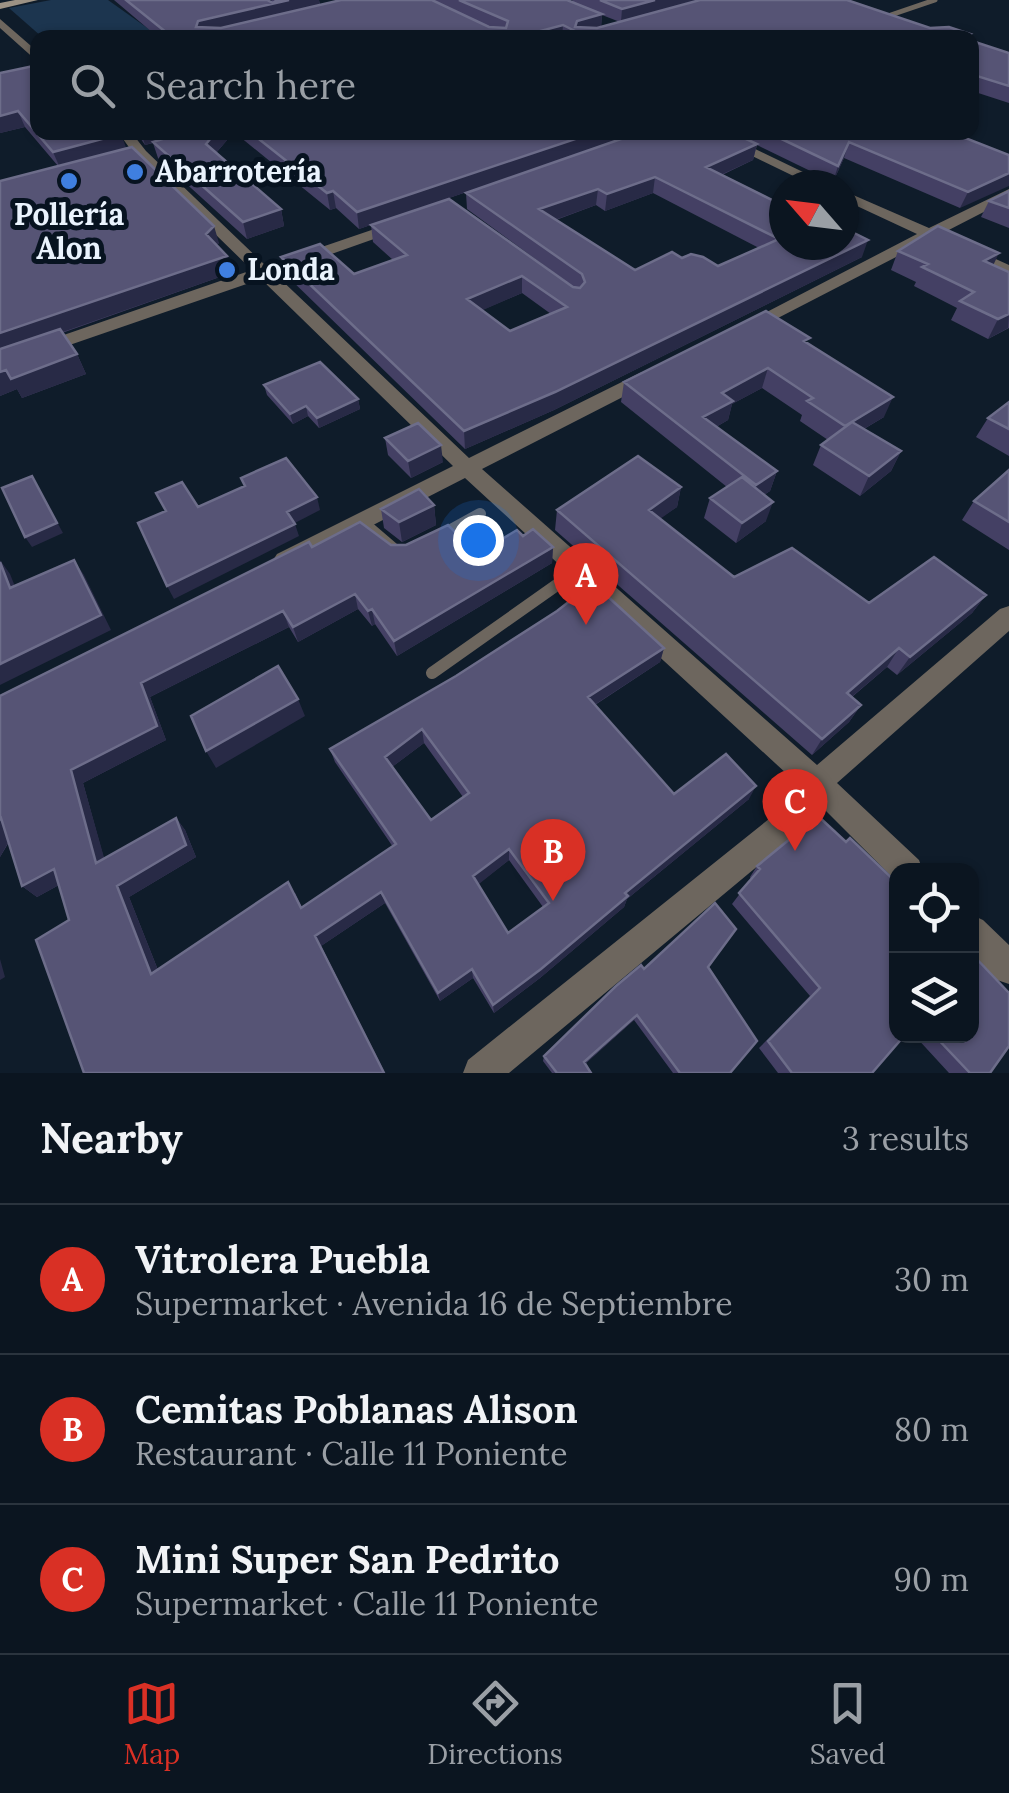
<!DOCTYPE html>
<html lang="en">
<head>
<meta charset="utf-8">
<style>
  body { margin:0; font-family:Lora,serif; background:#19222d; color:#f1f3f6 }
  .controls { position:absolute; right:30px; bottom:30px; display:grid; overflow:hidden; border-radius:20px; box-shadow:0 2px 8px #0004 }
  .controls button { width:90px; height:90px; display:grid; place-items:center; padding:0; border:0; border-bottom:2px solid #2b343e; background:#0b1520; color:#f1f3f6; font:50px sans-serif }
  .compass { position:absolute; left:769px; top:170px; width:90px; height:90px; border-radius:50%; background:#0b1520; box-shadow:0 2px 8px #0004; rotate:298deg }
  .you { position:absolute; left:478px; top:540px; width:35px; height:35px; margin:-25px; border:8px solid #fff; border-radius:50%; background:#1a73e8; box-shadow:0 0 0 15px #1a73e833 }
  .badge { display:grid; place-items:center; width:65px; height:65px; border-radius:50%; background:#d93025; color:#fff; font-size:32px; font-weight:700 }
  .pin { position:absolute; translate:-50% -82px; filter:drop-shadow(0 2px 5px #0008) }
  .pin::after { content:''; position:absolute; top:52px; width:35px; height:30px; background:inherit; clip-path:polygon(0 0,100% 0,50% 100%) }
  .list { margin:0; padding:0; list-style:none }
  h2 { display:flex; justify-content:space-between; align-items:center; height:130px; margin:0; padding:0 40px; font-size:42px }
  h2 small { font-size:32px; font-weight:400; color:#9a9fa5 }
  .list li { display:grid; grid-template-columns:65px 1fr auto; gap:30px; align-items:center; box-sizing:border-box; height:150px; padding:0 40px; border-top:2px solid #2b343e }
  .list b { display:block; font-size:38px; white-space:nowrap }
  .list p { margin:0; font-size:32px; white-space:nowrap; color:#9a9fa5 }
  .list em { font-size:32px; font-style:normal; color:#9a9fa5 }
  .icon { flex:none; width:55px; height:55px; fill:none; stroke:currentColor; stroke-width:2; stroke-linecap:round; stroke-linejoin:round }
  .map { position:relative; flex:none; width:1009px; height:1073px; overflow:hidden }
  .search { position:absolute; background:#0b1520; box-shadow:0 2px 8px #0004; left:30px; right:30px; top:30px; height:110px; display:flex; align-items:center; gap:25px; box-sizing:border-box; padding:0 35px; border-radius:20px; color:#9a9fa5; font-size:38px }
  .sheet { height:580px; background:#0b1520 }
  nav { display:flex; justify-content:space-around; align-items:center; box-sizing:border-box; height:140px; border-top:2px solid #2b343e; background:#0b1520; font-size:28px; color:#9a9fa5 }
  nav a { display:grid; justify-items:center; gap:5px }
  nav .on { color:#d93025 }
  .map>svg:first-child { display:block }
  .green { fill:#1c354f }
  .lines { fill:none; stroke-linecap:round; stroke-linejoin:round }
  .service-far1 { stroke:#6d665e; stroke-width:5 }
  .service { stroke:#6d665e; stroke-width:12 }
  .minor { fill:#6d665e; fill-rule:evenodd }
  .secondary { fill:#9c9285; fill-rule:evenodd }
  .wall { fill:#444064; fill-rule:evenodd }
  .shaded-wall { fill:#282a46 }
  .building { fill:#565475; stroke:#6d6d8a; stroke-width:2.5; fill-rule:evenodd }
  .shop-dot { fill:#3f7fe0; stroke:#071320; stroke-width:4 }
  .labels { text-anchor:middle; stroke-width:10; stroke-linejoin:round; paint-order:stroke }
  .far-poi-label { font-size:30px; font-weight:bold; fill:#eaf3fd; stroke:#071320; text-anchor:start }
</style>
</head>
<body>
<div class="map">
<svg width="1009" height="1073" viewBox="0 0 1009 1073">
  <rect width="100%" height="100%" fill="#0f1c2a"/>
  <path class="green" d="M 51,0 L 108,0 L 160,37 L 42,37 L 9,8 Z"/>
  <g class="lines">
    <path class="service-far1" d="M 879,19 L 935,0"/>
    <path class="service" d="M 361,521 L 396,551
      M 440,536 L 480,514
      M 432,673 L 578,570"/>
    <path class="minor" d="M 0,19 L 38,52 L 38,62 L 0,28 Z
      M 118,132 L 131,132 L 146,151 L 266,266 L 395,222 L 405,222 L 405,228 L 275,274 L 469,458 L 642,372 L 656,372 L 656,380 L 482,469 L 817,765 L 1000,609 L 1009,606 L 1009,631 L 837,783 L 919,860 L 923,871 L 896,871 L 896,881 L 821,806 L 814,819 L 509,1073 L 463,1073 L 468,1060 L 794,799 L 800,786 L 465,478 L 293,566 L 277,566 L 273,560 L 277,554 L 453,466 L 261,279 L 0,369 L 0,357 L 252,270 L 136,157 Z
      M 703,132 L 720,132 L 830,185 L 812,185 Z
      M 1009,189 L 1009,199 L 941,234 L 946,238 L 943,241 L 929,240 L 751,332 L 745,333 L 736,328 L 917,234 L 844,200 L 844,191 L 929,228 Z
      M 967,246 L 1009,265 L 1009,276 L 961,254 L 961,248 Z
      M 972,915 L 983,920 L 1009,945 L 1009,984 L 997,980 L 972,953 Z"/>
    <path class="secondary" d="M 15,0 L 38,0 L 0,9 L 0,3 Z"/>
  </g>
  <path class="wall" d="M 114,0 L 267,0 L 273,3 L 271,0 L 319,0 L 320,5 L 341,0 L 567,0 L 574,4 L 572,0 L 847,0 L 930,28 L 968,38 L 159,38 ZM 602,15 L 620,22 L 601,27 Z
    M 972,41 L 1009,53 L 1009,103 L 972,91 Z
    M 38,65 L 126,149 L 219,243 L 216,245 L 227,256 L 231,273 L 62,333 L 77,354 L 86,374 L 22,398 L 17,389 L 0,396 L 0,181 L 58,166 L 25,127 L 0,133 Z
    M 136,132 L 234,132 L 216,153 L 281,209 L 284,226 L 247,239 L 158,158 L 153,143 L 145,145 Z
    M 234,132 L 641,132 L 359,229 L 336,208 L 330,210 Z
    M 641,132 L 950,132 L 1009,155 L 960,208 L 844,158 L 833,182 L 757,145 L 753,160 L 722,175 L 862,257 L 554,410 L 465,449 L 285,274 L 281,257 L 354,274 L 393,260 L 373,242 L 371,225 L 575,288 L 467,209 L 466,193 ZM 653,193 L 759,248 L 718,266 L 635,270 L 556,220 L 596,205 L 605,211 ZM 522,293 L 551,314 L 510,331 L 482,310 Z
    M 1009,191 L 1009,228 L 981,217 L 989,201 Z
    M 898,251 L 993,265 L 1009,272 L 1009,328 L 988,339 L 951,320 L 957,308 L 914,286 L 916,282 L 891,270 Z
    M 808,343 L 884,417 L 864,429 L 901,451 L 891,471 L 860,496 L 813,465 L 821,445 L 828,440 L 800,421 L 802,415 L 762,388 L 732,404 L 728,420 L 716,427 L 777,471 L 770,491 L 764,495 L 766,521 L 736,543 L 704,518 L 710,498 L 727,487 L 621,402 L 624,382 Z
    M 264,385 L 358,399 L 360,409 L 319,428 L 308,416 L 293,424 L 267,395 Z
    M 1009,402 L 1009,456 L 976,437 L 988,418 Z
    M 385,438 L 443,462 L 411,478 L 388,455 Z
    M 1009,470 L 1009,550 L 962,520 L 974,501 Z
    M 681,487 L 677,507 L 660,518 L 734,577 L 869,603 L 986,595 L 972,613 L 897,675 L 887,667 L 852,697 L 861,705 L 849,722 L 812,755 L 555,530 L 557,510 Z
    M 434,505 L 436,525 L 402,542 L 384,528 L 381,509 Z
    M 523,536 L 553,547 L 552,563 L 397,656 L 375,624 L 372,626 L 358,609 L 298,642 L 289,627 L 150,697 L 166,740 L 83,783 L 104,859 L 176,818 L 185,830 L 196,857 L 129,897 L 158,970 L 295,893 L 302,907 L 393,847 L 335,762 L 330,749 L 664,648 L 660,662 L 595,705 L 674,794 L 749,799 L 627,899 L 624,907 L 540,978 L 494,1013 L 473,978 L 440,1001 L 385,903 L 321,946 L 385,1073 L 84,1073 L 69,920 L 59,885 L 37,897 L 22,886 L 9,842 L 0,857 L 0,696 L 312,547 L 391,545 L 477,554 ZM 424,743 L 463,797 L 431,820 L 392,767 ZM 509,860 L 543,907 L 508,933 L 478,884 Z
    M 818,816 L 872,1073 L 778,1073 L 759,1048 L 810,996 L 732,904 L 751,879 L 750,877 L 757,866 Z
    M 708,967 L 730,1073 L 673,1073 L 634,1020 L 585,1064 L 591,1073 L 552,1073 L 543,1061 L 544,1056 L 644,969 Z
    M 915,1036 L 972,1036 L 990,1073 L 949,1073 Z"/>
  <path class="shaded-wall" d="M 289,0 L 319,0 L 320,7 L 201,34 L 196,27 L 198,21 Z
    M 655,0 L 702,0 L 621,22 L 622,9 Z
    M 602,14 L 601,28 L 575,31 L 577,21 Z
    M 563,25 L 562,38 L 514,38 Z
    M 18,111 L 25,127 L 0,133 L 0,116 Z
    M 141,132 L 190,132 L 145,145 Z
    M 216,132 L 234,132 L 210,160 L 206,144 Z
    M 596,132 L 641,132 L 359,229 L 357,212 Z
    M 121,134 L 127,150 L 60,168 L 53,152 Z
    M 849,142 L 844,158 L 833,182 L 838,166 Z
    M 757,144 L 753,160 L 703,183 L 706,167 Z
    M 1009,173 L 1009,186 L 960,208 L 968,192 Z
    M 655,177 L 653,193 L 605,211 L 607,194 Z
    M 598,189 L 596,205 L 538,226 L 539,209 Z
    M 333,191 L 336,208 L 330,210 L 327,193 Z
    M 281,209 L 284,226 L 247,239 L 243,222 Z
    M 214,226 L 219,243 L 211,251 L 206,234 Z
    M 868,240 L 862,257 L 554,410 L 465,449 L 464,431 Z
    M 999,253 L 990,272 L 984,261 Z
    M 227,256 L 231,273 L 0,354 L 0,333 Z
    M 522,276 L 522,293 L 467,317 L 467,299 Z
    M 1009,314 L 1008,328 L 988,339 L 998,319 Z
    M 77,354 L 86,374 L 22,398 L 17,389 L 0,396 L 0,372 Z
    M 768,368 L 762,388 L 732,404 L 728,420 L 698,437 L 703,417 L 722,393 Z
    M 893,397 L 884,417 L 836,445 L 845,426 Z
    M 358,399 L 360,409 L 319,428 L 317,418 Z
    M 306,406 L 308,416 L 293,424 L 290,414 Z
    M 441,445 L 443,462 L 411,478 L 408,461 Z
    M 901,451 L 891,471 L 860,496 L 869,476 Z
    M 777,471 L 770,491 L 749,504 L 756,485 Z
    M 32,476 L 63,533 L 32,547 L 25,537 Z
    M 681,487 L 677,507 L 646,529 L 649,510 Z
    M 317,497 L 320,510 L 291,525 L 287,512 Z
    M 773,502 L 766,521 L 736,543 L 742,523 Z
    M 434,505 L 436,525 L 402,542 L 399,522 Z
    M 295,524 L 299,536 L 174,599 L 167,586 Z
    M 553,547 L 552,563 L 397,656 L 394,641 Z
    M 0,560 L 10,574 L 22,604 L 10,588 Z
    M 74,560 L 84,575 L 111,630 L 0,685 L 0,664 Z
    M 355,594 L 358,609 L 298,642 L 293,627 Z
    M 986,595 L 972,613 L 897,675 L 910,657 Z
    M 372,609 L 375,624 L 372,626 L 368,611 Z
    M 283,611 L 289,627 L 150,697 L 166,740 L 83,783 L 109,875 L 96,863 L 71,770 L 141,683 Z
    M 664,648 L 660,662 L 585,711 L 588,697 Z
    M 899,648 L 887,667 L 836,710 L 847,693 Z
    M 298,699 L 305,716 L 216,768 L 206,751 Z
    M 861,705 L 849,722 L 812,755 L 822,739 Z
    M 422,729 L 424,743 L 388,770 L 385,757 Z
    M 756,786 L 749,799 L 627,899 L 624,907 L 540,978 L 494,1013 L 493,1005 L 625,893 Z
    M 1,818 L 15,830 L 0,857 L 0,819 Z
    M 176,818 L 185,830 L 196,857 L 129,897 L 163,983 L 151,974 L 117,886 Z
    M 509,849 L 509,860 L 474,888 L 473,876 Z
    M 54,869 L 68,880 L 37,897 L 22,886 Z
    M 381,892 L 385,903 L 321,946 L 385,1073 L 315,936 Z
    M 0,959 L 5,977 L 0,980 Z
    M 472,969 L 473,978 L 440,1001 L 438,993 Z
    M 637,1015 L 634,1020 L 582,1066 L 584,1062 Z"/>
  <path class="building" d="M 126,0 L 267,0 L 273,3 L 277,0 L 289,0 L 198,21 L 196,27 L 221,28 L 341,0 L 432,0 L 489,27 L 506,28 L 508,21 L 459,0 L 567,0 L 602,14 L 577,21 L 575,27 L 597,28 L 700,0 L 847,0 L 930,28 L 949,27 L 970,34 L 961,38 L 589,38 L 563,25 L 514,38 L 168,38 L 172,37 Z
    M 600,0 L 655,0 L 622,9 Z
    M 972,41 L 1009,53 L 1009,86 L 974,75 L 972,76 Z
    M 38,65 L 38,132 L 120,132 L 121,134 L 53,152 L 18,111 L 0,116 L 0,73 Z
    M 184,132 L 216,132 L 206,144 L 281,209 L 243,222 L 153,142 Z
    M 250,132 L 596,132 L 357,212 L 333,191 L 327,193 Z
    M 641,132 L 731,132 L 757,144 L 706,167 L 784,206 L 784,245 L 844,245 L 844,228 L 868,240 L 555,392 L 464,431 L 281,257 L 320,244 L 354,274 L 407,255 L 371,225 L 449,199 L 573,287 L 580,288 L 585,282 L 582,274 L 466,193 ZM 655,177 L 779,239 L 718,266 L 703,257 L 691,254 L 682,258 L 672,252 L 635,270 L 539,209 L 598,189 L 607,194 ZM 522,276 L 567,307 L 510,331 L 467,299 Z
    M 767,132 L 950,132 L 1009,155 L 1009,173 L 968,192 L 849,142 L 838,166 Z
    M 132,147 L 214,226 L 206,234 L 227,256 L 0,333 L 0,181 Z
    M 1009,191 L 1009,208 L 989,201 Z
    M 938,226 L 999,253 L 984,261 L 1009,272 L 1009,314 L 998,319 L 960,301 L 974,292 L 922,267 L 928,264 L 898,251 Z
    M 766,311 L 810,338 L 804,341 L 893,397 L 845,426 L 807,401 L 813,398 L 768,368 L 722,393 L 733,401 L 703,417 L 777,471 L 756,485 L 624,382 Z
    M 60,329 L 77,354 L 11,379 L 6,370 L 0,372 L 0,349 Z
    M 320,362 L 358,399 L 317,418 L 306,406 L 290,414 L 264,385 Z
    M 1009,402 L 1009,429 L 988,418 Z
    M 852,422 L 901,451 L 869,476 L 821,445 Z
    M 418,423 L 441,445 L 408,461 L 385,438 Z
    M 638,456 L 681,487 L 649,510 L 734,577 L 792,548 L 869,603 L 934,557 L 986,595 L 910,657 L 899,648 L 847,693 L 861,705 L 822,739 L 557,510 Z
    M 286,458 L 317,497 L 287,512 L 295,524 L 167,586 L 138,523 L 166,511 L 156,493 L 182,482 L 198,507 L 245,486 L 241,478 Z
    M 1009,470 L 1009,522 L 974,501 Z
    M 32,476 L 57,523 L 25,537 L 2,488 Z
    M 742,477 L 773,502 L 742,523 L 710,498 Z
    M 419,489 L 434,505 L 399,522 L 381,509 Z
    M 360,522 L 391,545 L 406,545 L 448,525 L 477,554 L 517,530 L 523,536 L 533,529 L 553,547 L 394,641 L 372,609 L 368,611 L 355,594 L 293,627 L 283,611 L 141,683 L 157,726 L 71,770 L 96,863 L 176,818 L 186,845 L 117,886 L 151,974 L 288,882 L 301,908 L 396,844 L 330,749 L 456,676 L 557,611 L 593,583 L 664,648 L 588,697 L 674,794 L 726,754 L 756,786 L 625,893 L 628,896 L 541,969 L 493,1005 L 472,969 L 438,993 L 381,892 L 315,936 L 384,1073 L 84,1073 L 36,940 L 69,920 L 54,869 L 22,886 L 1,818 L 0,819 L 0,696 L 309,542 L 312,547 ZM 422,729 L 469,793 L 431,820 L 385,757 ZM 509,849 L 549,903 L 508,933 L 473,876 Z
    M 74,560 L 101,615 L 0,664 L 0,562 L 10,588 Z
    M 278,666 L 298,699 L 206,751 L 191,716 Z
    M 818,816 L 846,842 L 850,838 L 896,882 L 896,1036 L 904,1036 L 872,1073 L 792,1073 L 768,1041 L 820,988 L 739,893 L 760,869 L 757,866 Z
    M 715,903 L 736,929 L 708,967 L 757,1041 L 730,1073 L 680,1073 L 637,1015 L 584,1062 L 591,1073 L 557,1073 L 544,1056 L 616,986 L 641,965 L 644,969 Z
    M 972,954 L 1009,993 L 1009,1046 L 990,1073 L 970,1073 L 935,1036 L 972,1036 Z"/>
  <g class="shop-dot">
    <circle cx="135" cy="172" r="10"/>
    <circle cx="69" cy="181" r="10"/>
    <circle cx="227" cy="270" r="10"/>
  </g>
  <g class="labels">
    <g class="far-poi-label">
      <text x="155" y="182">Abarrotería</text>
      <text x="69" y="225" text-anchor="middle">Pollería<tspan x="69" dy="34">Alon</tspan></text>
      <text x="247" y="280">Londa</text>
    </g>
  </g>
</svg>
<div class="controls">
<button><svg class="icon" aria-label="locate" viewBox="0 0 24 24"><circle cx="12" cy="12" r="6"/><path d="M12 2v4M12 18v4M2 12h4M18 12h4"/></svg></button>
<button><svg class="icon" aria-label="layers" viewBox="0 0 24 24"><path d="M12 4l9 5-9 5-9-5zM3 14l9 5 9-5"/></svg></button>
</div>
<svg class="compass" viewBox="-18 -18 36 36"><path d="M0-13l5 13h-10z" fill="#e53935"/><path d="M0 13l5-13h-10z" fill="#9a9fa5"/></svg>
<div class="you"></div>
<div class="pin badge" style="left:586px;top:625px">A</div>
<div class="pin badge" style="left:553px;top:901px">B</div>
<div class="pin badge" style="left:795px;top:851px">C</div>
<div class="search"><svg class="icon" aria-label="search" viewBox="0 0 24 24"><circle cx="10" cy="10" r="6"/><path d="M15 15l6 6"/></svg>Search here</div>
</div>
<section class="sheet">
<h2>Nearby<small>3 results</small></h2>
<ul class="list">
<li><span class="badge">A</span><div><b>Vitrolera Puebla</b><p>Supermarket · Avenida 16 de Septiembre</p></div><em>30 m</em></li>
<li><span class="badge">B</span><div><b>Cemitas Poblanas Alison</b><p>Restaurant · Calle 11 Poniente</p></div><em>80 m</em></li>
<li><span class="badge">C</span><div><b>Mini Super San Pedrito</b><p>Supermarket · Calle 11 Poniente</p></div><em>90 m</em></li>
</ul>
</section>
<nav>
<a class="on"><svg class="icon" aria-label="map" viewBox="0 0 24 24"><path d="M3 6l6-2 6 2 6-2v14l-6 2-6-2-6 2zM9 4v14M15 6v14"/></svg>Map</a>
<a><svg class="icon" aria-label="directions" viewBox="0 0 24 24"><path d="M12 3l9 9-9 9-9-9zM9 14v-3h6M13 9l2 2-2 2"/></svg>Directions</a>
<a><svg class="icon" aria-label="saved" viewBox="0 0 24 24"><path d="M7 4h10v16l-5-4-5 4z"/></svg>Saved</a>
</nav>
</body>
</html>
